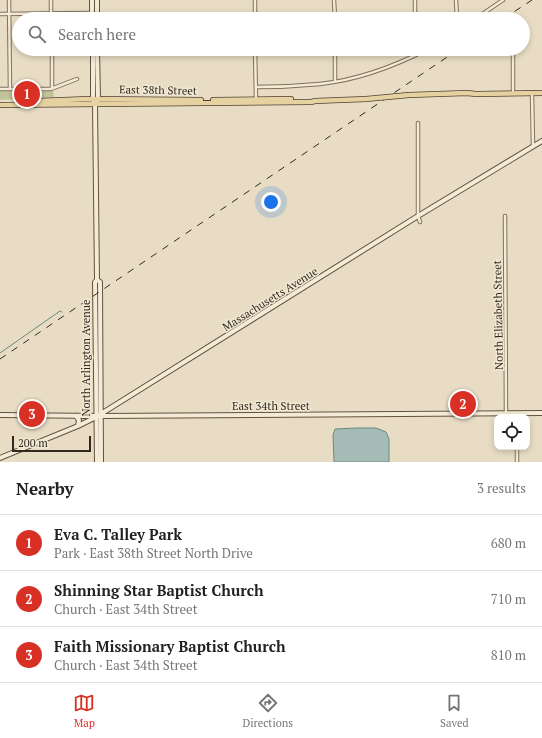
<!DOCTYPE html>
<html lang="en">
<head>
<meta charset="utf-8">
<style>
  body { margin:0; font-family:"PT Serif",serif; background:#f6f6f6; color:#222 }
  .controls { position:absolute; right:12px; bottom:12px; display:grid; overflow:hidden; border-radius:8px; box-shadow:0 2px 6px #0003 }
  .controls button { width:36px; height:36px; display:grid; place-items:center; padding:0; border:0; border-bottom:1px solid #e0e0e0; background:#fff; color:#222; font:20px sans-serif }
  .scale { position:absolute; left:12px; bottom:10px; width:79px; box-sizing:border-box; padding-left:4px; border:2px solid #32281f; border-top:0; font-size:11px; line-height:14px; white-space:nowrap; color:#32281f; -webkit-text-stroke:3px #f0e8d3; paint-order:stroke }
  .you { position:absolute; left:271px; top:202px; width:14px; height:14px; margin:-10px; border:3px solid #fff; border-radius:50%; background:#1a73e8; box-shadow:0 0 0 6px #1a73e833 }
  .badge { display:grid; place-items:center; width:26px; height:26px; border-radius:50%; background:#d93025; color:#fff; font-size:13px; font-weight:700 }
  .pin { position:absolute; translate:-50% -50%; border:2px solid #fff; box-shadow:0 1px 4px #0006 }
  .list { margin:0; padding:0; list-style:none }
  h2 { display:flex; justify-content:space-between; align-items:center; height:52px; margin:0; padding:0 16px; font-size:17px }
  h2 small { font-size:13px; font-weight:400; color:#767676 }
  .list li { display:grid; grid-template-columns:26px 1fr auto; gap:12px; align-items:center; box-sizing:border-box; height:56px; padding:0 16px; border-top:1px solid #e0e0e0 }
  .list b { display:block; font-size:15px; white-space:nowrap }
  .list p { margin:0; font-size:13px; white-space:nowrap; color:#767676 }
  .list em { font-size:13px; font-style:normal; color:#767676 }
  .icon { flex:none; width:22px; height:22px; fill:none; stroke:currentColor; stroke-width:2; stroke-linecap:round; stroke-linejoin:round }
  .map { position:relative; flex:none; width:542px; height:462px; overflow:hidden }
  .search { position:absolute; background:#fff; box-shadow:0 2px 6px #0003; left:12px; right:12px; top:12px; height:44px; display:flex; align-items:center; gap:10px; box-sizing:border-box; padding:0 14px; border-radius:22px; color:#767676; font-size:15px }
  .sheet { height:220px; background:#fff }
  nav { display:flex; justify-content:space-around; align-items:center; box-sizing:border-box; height:56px; border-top:1px solid #e0e0e0; background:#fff; font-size:11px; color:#767676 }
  nav a { display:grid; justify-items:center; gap:2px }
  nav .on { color:#d93025 }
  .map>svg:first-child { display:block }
  .green { fill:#bfc49a }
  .water { fill:#a5bbb5; stroke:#6e8882 }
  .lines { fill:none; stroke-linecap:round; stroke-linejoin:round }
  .stream { stroke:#6e8882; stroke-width:1 }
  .street-casing { stroke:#80705d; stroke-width:4.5 }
  .secondary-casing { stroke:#625140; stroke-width:6 }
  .primary-casing { stroke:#4e3f31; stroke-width:6 }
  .street { stroke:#f4ebd6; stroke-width:2.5 }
  .secondary { stroke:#f4ebd6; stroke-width:4 }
  .primary { stroke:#e6d1a1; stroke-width:4.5 }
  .rail { stroke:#32281f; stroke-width:1; stroke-dasharray:7 7; stroke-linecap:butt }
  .primary-bridge-casing { stroke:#4e3f31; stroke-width:6; stroke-linecap:butt }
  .primary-bridge { stroke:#e6d1a1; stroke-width:4.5 }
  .labels { text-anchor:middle; stroke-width:3; stroke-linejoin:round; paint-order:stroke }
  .street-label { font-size:11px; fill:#32281f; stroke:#f0e8d3 }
</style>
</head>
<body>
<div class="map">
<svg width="542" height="462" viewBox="0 0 542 462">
  <rect width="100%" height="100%" fill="#e8ddc4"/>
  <path class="green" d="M 53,90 L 54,97 L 0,100 L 0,91 Z"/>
  <path class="water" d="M 357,428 L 376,428 L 386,432 L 389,439 L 389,462 L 334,462 L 333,435 L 335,429 Z"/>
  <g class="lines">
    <path class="stream" d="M 0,353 L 60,311 L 62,312"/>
    <g class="street-casing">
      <path id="street" d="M 9,0 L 10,89
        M 51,0 L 51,19
        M 255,0 L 255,19
        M 334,0 L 335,19
        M 415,0 L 415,19
        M 456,0 L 457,19
        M 0,14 L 92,13
        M 475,19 L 503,0
        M 52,49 L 52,88
        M 255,49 L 256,99
        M 335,49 L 335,81
        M 415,49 L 415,55
        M 513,49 L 513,91
        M 256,87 C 277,87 299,86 320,84 C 357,80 395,66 428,49
        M 0,89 L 51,89 L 77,79
        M 532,94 L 533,146
        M 418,123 L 418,216 L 420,222
        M 505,216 L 506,413
        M 517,447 L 517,462"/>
    </g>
    <g class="secondary-casing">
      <path id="secondary" d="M 92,0 L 92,19
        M 97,0 L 97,19
        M 93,49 L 93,99 L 95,104 L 97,280 L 100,282 L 101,462
        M 97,101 L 98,99 L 97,49
        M 0,415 L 101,416 L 542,413
        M 76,416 L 79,420 L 78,426
        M 0,458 L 78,426 L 96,417 L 418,216 L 542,141
        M 97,462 L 95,282 L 97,280"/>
    </g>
    <g class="primary-casing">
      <path id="primary" d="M 409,95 L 467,93 L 476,94 L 542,93
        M 213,100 L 291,99
        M 37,101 L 89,99 L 201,100
        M 0,105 L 311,102 L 315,101 L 366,99"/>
    </g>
    <use href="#street" class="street"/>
    <use href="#secondary" class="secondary"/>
    <use href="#primary" class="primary"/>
    <path class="rail" d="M 503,19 L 532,0
      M 0,359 L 459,49"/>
    <g class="primary-bridge-casing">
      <path id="primary-bridge" d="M 366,99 L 409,95"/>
    </g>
    <use href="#primary-bridge" class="primary-bridge"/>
  </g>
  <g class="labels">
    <g class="street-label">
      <text transform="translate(158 90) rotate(1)" y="4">East 38th Street</text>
      <text transform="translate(270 299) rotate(-32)" y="4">Massachusetts Avenue</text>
      <text transform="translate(498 315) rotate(-91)" y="4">North Elizabeth Street</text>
      <text transform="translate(86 358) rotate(-90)" y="4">North Arlington Avenue</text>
      <text x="271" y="410">East 34th Street</text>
    </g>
  </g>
</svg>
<div class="controls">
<button><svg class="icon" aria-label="locate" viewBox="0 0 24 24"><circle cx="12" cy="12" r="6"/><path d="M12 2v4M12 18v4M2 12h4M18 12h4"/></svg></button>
</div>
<div class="scale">200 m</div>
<div class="you"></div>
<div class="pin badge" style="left:27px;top:94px">1</div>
<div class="pin badge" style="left:463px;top:404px">2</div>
<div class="pin badge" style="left:32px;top:414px">3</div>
<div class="search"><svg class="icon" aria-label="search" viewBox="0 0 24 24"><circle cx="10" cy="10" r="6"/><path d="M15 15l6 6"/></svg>Search here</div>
</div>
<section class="sheet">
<h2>Nearby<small>3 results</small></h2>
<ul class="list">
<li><span class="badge">1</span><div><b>Eva C. Talley Park</b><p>Park · East 38th Street North Drive</p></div><em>680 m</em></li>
<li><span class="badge">2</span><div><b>Shinning Star Baptist Church</b><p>Church · East 34th Street</p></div><em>710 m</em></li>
<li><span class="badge">3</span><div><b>Faith Missionary Baptist Church</b><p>Church · East 34th Street</p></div><em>810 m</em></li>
</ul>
</section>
<nav>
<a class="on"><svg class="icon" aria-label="map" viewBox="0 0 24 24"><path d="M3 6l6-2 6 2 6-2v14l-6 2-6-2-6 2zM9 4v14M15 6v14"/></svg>Map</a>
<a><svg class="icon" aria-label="directions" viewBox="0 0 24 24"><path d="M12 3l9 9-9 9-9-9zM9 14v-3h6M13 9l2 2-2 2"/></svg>Directions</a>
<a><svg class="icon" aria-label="saved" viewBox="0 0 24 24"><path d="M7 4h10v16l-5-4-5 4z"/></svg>Saved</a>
</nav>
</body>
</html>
